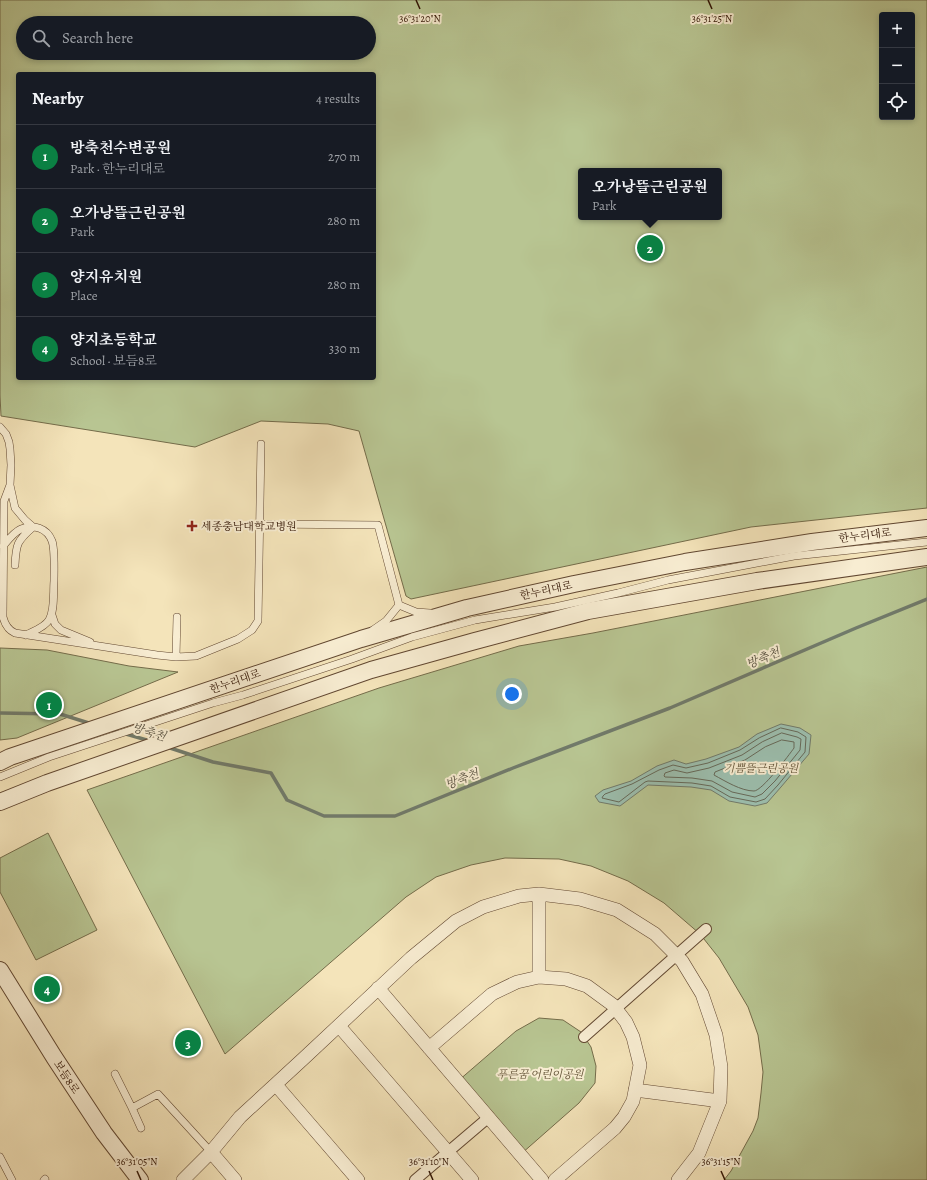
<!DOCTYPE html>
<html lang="en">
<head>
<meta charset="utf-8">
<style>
  body { margin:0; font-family:Alegreya,"Noto Serif KR",serif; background:#242831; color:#f1f3f6 }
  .controls { position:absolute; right:12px; top:12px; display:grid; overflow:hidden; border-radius:4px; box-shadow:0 2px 6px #0003 }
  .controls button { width:36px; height:36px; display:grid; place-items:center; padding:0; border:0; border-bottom:1px solid #363941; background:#171b24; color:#f1f3f6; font:20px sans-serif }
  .you { position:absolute; left:512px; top:694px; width:14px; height:14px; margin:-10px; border:3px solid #fff; border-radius:50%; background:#1a73e8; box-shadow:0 0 0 6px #1a73e833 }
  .badge { display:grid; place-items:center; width:26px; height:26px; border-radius:50%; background:#0b8043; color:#fff; font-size:13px; font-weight:700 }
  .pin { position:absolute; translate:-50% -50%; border:2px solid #fff; box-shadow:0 1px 4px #0006 }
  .popup { position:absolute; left:578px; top:168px; width:144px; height:52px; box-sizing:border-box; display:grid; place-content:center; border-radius:4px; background:#171b24; filter:drop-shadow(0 1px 3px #0005); font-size:13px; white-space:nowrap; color:#9ea1a6 }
  .popup b { font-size:15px; color:#f1f3f6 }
  .popup::after { content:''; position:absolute; left:50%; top:100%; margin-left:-8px; border:8px solid transparent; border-top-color:#171b24 }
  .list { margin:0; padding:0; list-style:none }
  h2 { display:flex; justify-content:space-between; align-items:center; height:52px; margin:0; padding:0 16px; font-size:17px }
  h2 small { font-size:13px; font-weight:400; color:#9ea1a6 }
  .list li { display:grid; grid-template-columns:26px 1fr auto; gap:12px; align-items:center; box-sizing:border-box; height:64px; padding:0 16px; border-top:1px solid #363941 }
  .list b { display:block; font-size:15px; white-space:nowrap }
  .list p { margin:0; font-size:13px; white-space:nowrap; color:#9ea1a6 }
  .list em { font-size:13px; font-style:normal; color:#9ea1a6 }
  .icon { flex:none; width:22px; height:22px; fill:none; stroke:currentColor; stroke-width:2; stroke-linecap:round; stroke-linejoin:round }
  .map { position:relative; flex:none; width:927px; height:1180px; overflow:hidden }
  .search { position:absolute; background:#171b24; box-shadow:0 2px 6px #0003; left:16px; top:16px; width:360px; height:44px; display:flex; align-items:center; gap:10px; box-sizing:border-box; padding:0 14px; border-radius:22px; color:#9ea1a6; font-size:15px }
  .panel { position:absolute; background:#171b24; box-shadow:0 2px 6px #0003; left:16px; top:72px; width:360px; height:308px; border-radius:4px }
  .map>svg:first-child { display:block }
  .green { fill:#b8c592; stroke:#746c4a; fill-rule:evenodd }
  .water { fill:#9cbfaf; stroke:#717a6a }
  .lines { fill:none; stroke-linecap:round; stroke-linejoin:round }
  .shore { stroke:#666959; stroke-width:1 }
  .stream { stroke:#717a6a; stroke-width:3.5 }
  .service-casing { stroke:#614731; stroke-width:8 }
  .pedestrian-casing { stroke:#614731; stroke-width:12 }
  .minor-casing { stroke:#614731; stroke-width:14 }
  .tertiary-casing { stroke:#614731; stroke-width:18 }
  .service { stroke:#f8edd2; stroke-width:7 }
  .pedestrian { stroke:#f8edd2; stroke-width:10 }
  .minor { stroke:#f8edd2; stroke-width:13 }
  .tertiary { stroke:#f8edd2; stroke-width:16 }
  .ticks { fill:none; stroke:#301303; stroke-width:1.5 }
  .poi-dot { fill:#8f2418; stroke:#f8edd2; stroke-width:1.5 }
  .labels { text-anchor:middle; stroke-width:4; stroke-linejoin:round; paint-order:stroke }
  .poi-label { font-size:11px; fill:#301303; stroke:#f8edd2; text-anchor:start }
  .street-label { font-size:11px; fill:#301303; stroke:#f8edd2 }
  .park-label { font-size:11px; font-style:italic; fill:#605135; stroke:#f8edd2 }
  .water-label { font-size:12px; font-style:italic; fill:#564f3f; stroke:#f8edd2 }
  .ticks-label { font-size:10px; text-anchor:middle; fill:#301303; stroke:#f8edd2; stroke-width:4; stroke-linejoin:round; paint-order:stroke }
</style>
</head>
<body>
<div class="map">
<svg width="927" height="1180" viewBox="0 0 927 1180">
  <rect width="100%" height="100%" fill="#f4e4ba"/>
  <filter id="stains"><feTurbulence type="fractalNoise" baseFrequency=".005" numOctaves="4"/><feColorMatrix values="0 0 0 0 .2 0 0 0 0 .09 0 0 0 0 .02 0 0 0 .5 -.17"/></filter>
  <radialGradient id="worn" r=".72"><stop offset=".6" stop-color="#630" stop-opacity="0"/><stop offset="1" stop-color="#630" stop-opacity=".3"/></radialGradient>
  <path class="green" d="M 0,0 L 927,0 L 927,508 L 751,527 L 411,599 L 406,596 L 359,431 L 328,424 L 261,421 L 195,447 L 1,416 L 0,395 ZM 882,15 L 912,15 L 912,117 L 882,117 ZM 23,23 L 369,23 L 369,53 L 23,53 ZM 18,74 L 374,74 L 374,378 L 18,378 ZM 581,171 L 719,171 L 719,217 L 581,217 Z
    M 927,567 L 927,1180 L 724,1180 L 731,1171 L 753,1131 L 758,1118 L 761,1093 L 763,1072 L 758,1035 L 748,1007 L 719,958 L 700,934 L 664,903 L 628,881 L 591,866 L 559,859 L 505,858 L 471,865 L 436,877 L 406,897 L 225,1054 L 87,790 L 379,688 L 519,646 L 593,633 Z
    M 0,648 L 47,650 L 129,666 L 178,672 L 17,738 L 0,740 Z
    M 48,833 L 97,930 L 36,960 L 0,892 L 0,858 Z
    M 539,1018 L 563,1020 L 581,1032 L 591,1047 L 596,1066 L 595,1083 L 579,1103 L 521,1154 L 458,1081 L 516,1031 Z"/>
  <path class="water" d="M 781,724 L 800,728 L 811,735 L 809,754 L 781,787 L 767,803 L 755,806 L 729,801 L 711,790 L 691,787 L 648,785 L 620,806 L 599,802 L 595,796 L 603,790 L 631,781 L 657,766 L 674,760 L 686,764 L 706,759 L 739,747 L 757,734 Z"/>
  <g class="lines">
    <path class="shore" d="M 781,728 L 798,732 L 806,737 L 805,752 L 778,785 L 765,799 L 756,802 L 730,797 L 711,786 L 692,783 L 648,781 L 645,782 L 619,802 L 602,798 L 603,796 L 605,794 L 632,784 L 659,770 L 673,765 L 686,768 L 708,763 L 740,750 L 759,738 Z
      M 782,733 L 797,737 L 801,739 L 800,750 L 775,781 L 762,794 L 755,797 L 732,792 L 712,781 L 692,778 L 665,777 L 664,776 L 665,773 L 674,770 L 687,773 L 709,768 L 742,755 L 762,742 Z
      M 782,740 L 794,742 L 794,748 C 789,755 762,791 754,791 C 741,791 725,781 714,775 L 715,772 L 745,760 L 765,747 Z"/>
    <path class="stream" d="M 0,713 L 60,714 L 92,724
      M 109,729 L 150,741
      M 167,747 L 213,762 L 271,773 L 287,800 L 324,816 L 395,816 L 513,768 L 670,708 L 856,628 L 927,599"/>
    <g class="service-casing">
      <path id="service" d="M 0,427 L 6,434 L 9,442 L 10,449 L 11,465 L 10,485 L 4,501 L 3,617 C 5,625 8,630 15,633 L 157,655 L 176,657 L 196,656 L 238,639 L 252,630 L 258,621 L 261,444
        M 10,485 L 15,508 L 25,520 L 33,527 C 17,541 16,544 15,565
        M 260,524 L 378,525 L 399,605
        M 3,546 C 8,540 14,532 21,529 C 34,524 47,528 52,541 C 55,549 54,571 54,581 C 53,593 55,610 49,620 C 44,628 33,631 26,635
        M 52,615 L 55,624 L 61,630 L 90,642
        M 373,630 L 386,621 L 399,605 L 416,612 L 430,613
        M 176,657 L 177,617
        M 0,777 L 49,757 L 213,703 L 243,695 L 352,659 L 412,637 L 475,620 L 555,607 L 618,593 L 668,580 L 794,556 L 927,542
        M 115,1074 L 132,1108 L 158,1094 L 211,1152
        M 132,1108 L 141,1128
        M 0,1157 L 12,1180
        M 44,1180 L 45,1179"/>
    </g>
    <g class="pedestrian-casing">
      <path id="pedestrian" d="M 584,1037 L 706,929
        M 415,1180 L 489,1117"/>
    </g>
    <g class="minor-casing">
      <path id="minor" d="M 539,894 L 539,977
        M 378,988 L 542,1180
        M 339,1026 L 472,1180
        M 429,1048 L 492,994 L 517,982 L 539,977 L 566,979 L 587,986 L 613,1005 L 626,1022 L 633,1037 L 640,1065 L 633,1101 L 624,1117 L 615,1128 L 555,1180
        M 276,1085 L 358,1180
        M 635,1090 L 720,1101
        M 211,1152 L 235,1180
        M 183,1180 L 211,1152 L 240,1117 L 303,1059 L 411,958 L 456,921 L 483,907 L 519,896 L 539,894 L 580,899 L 617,910 L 655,934 L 682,961 L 702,994 L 716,1035 L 721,1067 L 720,1101 L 699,1153 L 678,1180"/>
    </g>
    <g class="tertiary-casing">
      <path id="tertiary" d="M 0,762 L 10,757 L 361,639 L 467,608 L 574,584 L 685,562 L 812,542 L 927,528
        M 0,802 L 47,783 L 371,670 L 475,641 L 588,611 L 757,581 L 927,557
        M 0,970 L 54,1057 L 104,1133 L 140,1180"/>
    </g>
    <use href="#service" class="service"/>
    <use href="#pedestrian" class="pedestrian"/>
    <use href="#minor" class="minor"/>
    <use href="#tertiary" class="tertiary"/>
  </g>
  <path class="ticks" d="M 416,0 L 420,9M 708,0 L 712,9M 137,1171 L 141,1180M 429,1171 L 433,1180M 721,1171 L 725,1180"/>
  <path class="poi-dot" d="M190 520h4v4h4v4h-4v4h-4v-4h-4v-4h4z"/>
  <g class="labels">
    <g class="poi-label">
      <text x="201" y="530">세종충남대학교병원</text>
    </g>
    <g class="street-label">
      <text transform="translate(865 535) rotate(-7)" y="4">한누리대로</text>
      <text transform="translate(546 590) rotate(-12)" y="4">한누리대로</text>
      <text transform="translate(235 681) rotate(-19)" y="4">한누리대로</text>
      <text transform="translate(67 1077) rotate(57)" y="4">보듬8로</text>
    </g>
    <g class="park-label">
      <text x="761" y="772">기쁨뜰근린공원</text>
      <text x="540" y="1078">푸른꿈 어린이공원</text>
    </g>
    <g class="water-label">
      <text transform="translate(763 658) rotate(-23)" y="4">방축천</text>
      <text transform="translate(149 732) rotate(17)" y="4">방축천</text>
      <text transform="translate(462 779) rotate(-21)" y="4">방축천</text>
    </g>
  </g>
  <g class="ticks-label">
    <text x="420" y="22">36°31'20"N</text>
    <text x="712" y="22">36°31'25"N</text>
    <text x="137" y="1165">36°31'05"N</text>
    <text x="429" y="1165">36°31'10"N</text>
    <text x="721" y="1165">36°31'15"N</text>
  </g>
  <rect width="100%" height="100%" filter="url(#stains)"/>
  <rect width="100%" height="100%" fill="url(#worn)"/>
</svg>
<div class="controls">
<button>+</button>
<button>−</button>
<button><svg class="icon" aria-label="locate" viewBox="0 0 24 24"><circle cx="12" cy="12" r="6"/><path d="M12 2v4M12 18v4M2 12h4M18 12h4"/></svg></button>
</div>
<div class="you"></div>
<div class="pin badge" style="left:49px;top:705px">1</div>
<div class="pin badge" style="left:650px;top:248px">2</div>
<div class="popup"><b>오가낭뜰근린공원</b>Park</div>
<div class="pin badge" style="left:188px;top:1043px">3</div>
<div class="pin badge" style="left:47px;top:989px">4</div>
<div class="search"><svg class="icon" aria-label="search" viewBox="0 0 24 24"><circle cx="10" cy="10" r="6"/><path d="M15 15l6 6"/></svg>Search here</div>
<section class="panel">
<h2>Nearby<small>4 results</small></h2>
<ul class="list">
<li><span class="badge">1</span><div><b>방축천수변공원</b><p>Park · 한누리대로</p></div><em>270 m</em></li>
<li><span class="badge">2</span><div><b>오가낭뜰근린공원</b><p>Park</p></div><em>280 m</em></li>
<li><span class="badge">3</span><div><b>양지유치원</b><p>Place</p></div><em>280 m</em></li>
<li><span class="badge">4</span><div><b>양지초등학교</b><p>School · 보듬8로</p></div><em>330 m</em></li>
</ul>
</section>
</div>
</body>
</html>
